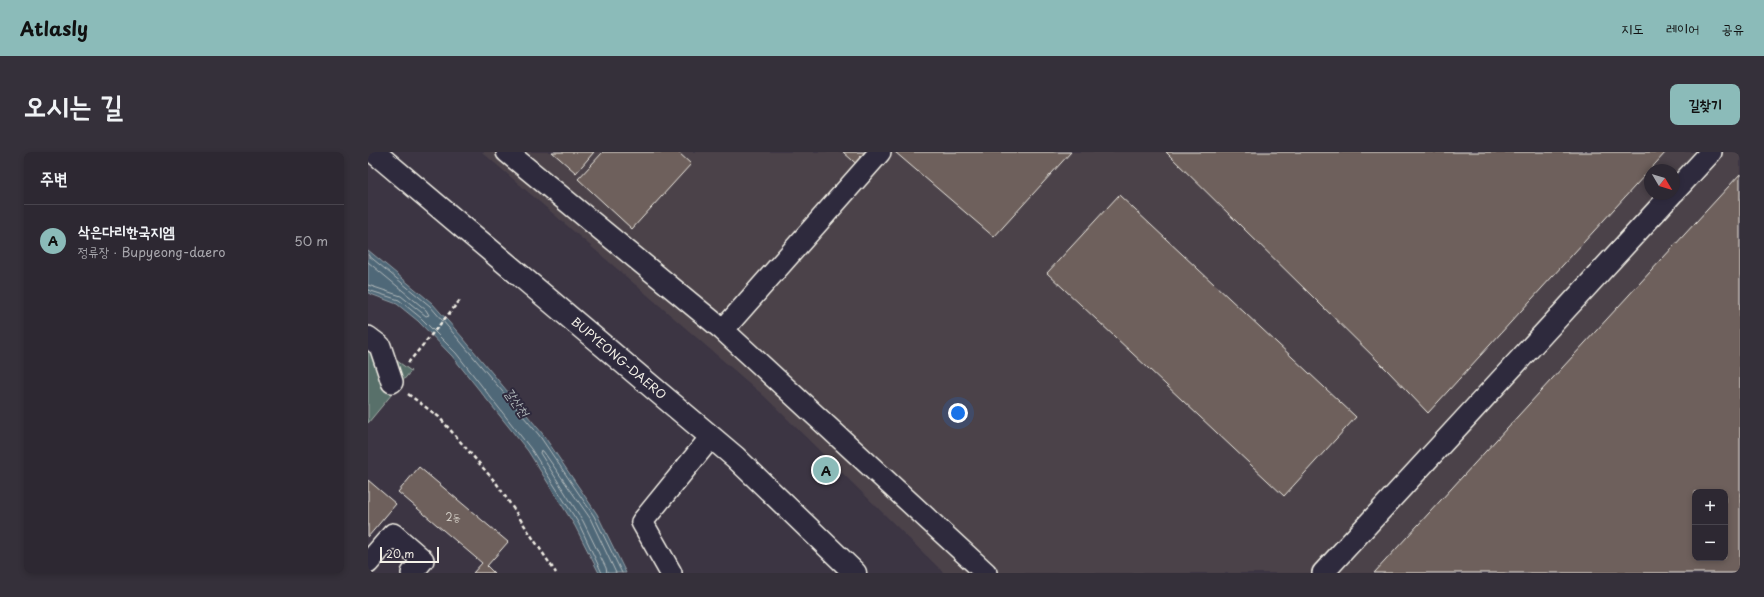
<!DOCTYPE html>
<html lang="ko">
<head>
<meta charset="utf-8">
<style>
  body { margin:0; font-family:"Playpen Sans","Poor Story",sans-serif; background:#35303a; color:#f1f3f6 }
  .controls { position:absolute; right:12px; bottom:12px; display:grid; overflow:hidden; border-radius:8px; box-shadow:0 2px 6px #0003 }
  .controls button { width:36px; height:36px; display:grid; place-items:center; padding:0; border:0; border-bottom:1px solid #48444d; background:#2d2832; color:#f1f3f6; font:20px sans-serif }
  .compass { position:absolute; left:1276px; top:12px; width:36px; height:36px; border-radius:50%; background:#2d2832; box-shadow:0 2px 6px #0003; rotate:128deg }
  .scale { position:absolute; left:12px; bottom:10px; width:59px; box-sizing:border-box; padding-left:4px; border:2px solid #f4f1e8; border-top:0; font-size:11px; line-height:14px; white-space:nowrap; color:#f4f1e8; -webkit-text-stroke:3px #2f2a3d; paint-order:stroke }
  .you { position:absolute; left:590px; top:261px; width:14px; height:14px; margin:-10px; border:3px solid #fff; border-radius:50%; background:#1a73e8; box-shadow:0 0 0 6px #1a73e833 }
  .badge { display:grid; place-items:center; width:26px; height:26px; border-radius:50%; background:#8bbbb9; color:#111; font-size:13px; font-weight:700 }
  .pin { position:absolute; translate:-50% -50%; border:2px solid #fff; box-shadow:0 1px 4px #0006 }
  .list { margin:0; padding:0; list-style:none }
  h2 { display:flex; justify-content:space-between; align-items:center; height:52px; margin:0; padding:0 16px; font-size:17px }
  h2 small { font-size:13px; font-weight:400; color:#a7a6ac }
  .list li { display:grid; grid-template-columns:26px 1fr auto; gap:12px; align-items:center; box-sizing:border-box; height:72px; padding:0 16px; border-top:1px solid #48444d }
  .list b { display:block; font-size:15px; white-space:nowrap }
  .list p { margin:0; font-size:13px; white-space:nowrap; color:#a7a6ac }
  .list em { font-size:13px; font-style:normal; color:#a7a6ac }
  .map { position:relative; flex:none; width:1372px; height:421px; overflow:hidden; border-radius:8px }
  header { display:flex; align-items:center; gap:24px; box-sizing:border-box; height:56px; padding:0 20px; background:#8bbbb9; color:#111 }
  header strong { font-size:19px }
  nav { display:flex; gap:22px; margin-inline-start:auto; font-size:14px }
  .intro { display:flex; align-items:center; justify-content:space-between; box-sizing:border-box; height:96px; padding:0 24px }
  h1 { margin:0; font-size:28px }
  .button { padding:10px 18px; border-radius:8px; background:#8bbbb9; color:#111; font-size:14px; font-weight:700 }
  main { display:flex; gap:24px; padding:0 24px }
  aside { flex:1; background:#2d2832; border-radius:8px; box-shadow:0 2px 6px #0003 }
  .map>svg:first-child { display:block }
  .built { fill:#4b424a; fill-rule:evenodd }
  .green { fill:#596f6a; stroke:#a6b0a9 }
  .water { fill:#4f6778; stroke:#919ea5 }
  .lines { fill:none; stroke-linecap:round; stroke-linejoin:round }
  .shore { stroke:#b2babb; stroke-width:1 }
  .building { fill:#6e605c; stroke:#f4f1e8; fill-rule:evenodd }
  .minor-casing { stroke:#f4f1e8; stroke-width:24 }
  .major-casing { stroke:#f4f1e8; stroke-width:25 }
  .path { stroke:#f4f1e8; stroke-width:2.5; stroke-dasharray:4 3; stroke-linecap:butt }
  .minor { stroke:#2f2a3d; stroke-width:21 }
  .major { stroke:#2f2a3d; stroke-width:22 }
  .labels { text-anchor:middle; stroke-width:4; stroke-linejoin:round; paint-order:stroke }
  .number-label { font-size:10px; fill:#d2cdc5 }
  .street-label { font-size:12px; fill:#f4f1e8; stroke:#2f2a3d }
  .water-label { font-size:13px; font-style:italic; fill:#b2babb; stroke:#2f2a3d }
</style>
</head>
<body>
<header>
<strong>Atlasly</strong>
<nav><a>지도</a><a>레이어</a><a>공유</a></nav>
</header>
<div class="intro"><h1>오시는 길</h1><a class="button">길찾기</a></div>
<main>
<aside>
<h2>주변<small></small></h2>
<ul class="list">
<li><span class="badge">A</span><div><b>삭은다리한국지엠</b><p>정류장 · Bupyeong-daero</p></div><em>50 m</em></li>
</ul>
</aside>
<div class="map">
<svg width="1372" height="421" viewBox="0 0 1372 421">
  <rect width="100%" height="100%" fill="#3c3543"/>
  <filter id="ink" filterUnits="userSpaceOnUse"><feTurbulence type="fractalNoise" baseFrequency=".025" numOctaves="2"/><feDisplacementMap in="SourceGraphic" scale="8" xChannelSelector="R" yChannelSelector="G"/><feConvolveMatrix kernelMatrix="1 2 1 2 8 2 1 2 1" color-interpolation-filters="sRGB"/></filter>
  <g filter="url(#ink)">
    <path class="built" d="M 114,0 L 1372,0 L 1372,421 L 576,421 L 395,243 ZM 1282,18 L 1306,18 L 1306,42 L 1282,42 ZM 1327,340 L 1357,340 L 1357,406 L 1327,406 Z"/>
    <path class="green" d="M 0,193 L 25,206 L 43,219 L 0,271 Z"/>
    <path class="water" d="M 0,98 L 64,151 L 95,186 L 174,281 L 229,362 L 258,421 L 231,421 L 207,374 L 160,299 L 84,204 L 50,169 L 29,152 L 0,141 Z"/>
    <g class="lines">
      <path class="shore" d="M 0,103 L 62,154 L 92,189 L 171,283 L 226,364 L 254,421
        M 0,110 L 58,158 L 61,163 L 58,164 L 33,144 L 0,133
        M 0,138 L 31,148 L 53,166 L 88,201 L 163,297 L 211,372 L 234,421
        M 239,421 L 238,416 L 215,369 L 172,301 L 173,298 L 175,299 L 222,366 L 248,421"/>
    </g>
    <path class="building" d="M 184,0 L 226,0 L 208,21 Z
      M 235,0 L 310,0 L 323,12 L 264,77 L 210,27 Z
      M 475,0 L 507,0 L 493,16 Z
      M 527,0 L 703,0 L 626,85 Z
      M 798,0 L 1298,0 L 1060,261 L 1020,219 Z
      M 1372,22 L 1372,421 L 1006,421 ZM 1327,340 L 1357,340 L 1357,406 L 1327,406 Z
      M 751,43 L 988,265 L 916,344 L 679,121 Z
      M 51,315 L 140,390 L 119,414 L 126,421 L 105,421 L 114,411 L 30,340 Z
      M 0,328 L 28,352 L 0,385 Z"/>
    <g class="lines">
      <g class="minor-casing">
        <path id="minor" d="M 139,0 L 355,178 L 618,421
          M 1306,40 L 1343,0
          M 355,178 L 512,0
          M 0,185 L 12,194 L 24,230
          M 0,411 L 25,382 L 55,408 L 44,421
          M 303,421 L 274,370 L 343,285
          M 955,421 L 1304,42"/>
      </g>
      <g class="major-casing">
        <g id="major">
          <path id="s1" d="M 6,0 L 367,305 L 487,421"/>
        </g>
      </g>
      <path class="path" d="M 40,211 L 93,147
        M 40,242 L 71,265 L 129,332 L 188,421"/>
      <use href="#minor" class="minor"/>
      <use href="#major" class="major"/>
    </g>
  </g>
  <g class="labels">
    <g class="number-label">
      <text x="85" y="369">2동</text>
    </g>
    <g class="street-label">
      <text dy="4" stroke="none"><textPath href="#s1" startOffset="320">BUPYEONG-DAERO</textPath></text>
    </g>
    <g class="water-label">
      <text transform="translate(149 250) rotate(55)" y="5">갈산천</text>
    </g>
  </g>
</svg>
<div class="controls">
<button>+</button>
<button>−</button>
</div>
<svg class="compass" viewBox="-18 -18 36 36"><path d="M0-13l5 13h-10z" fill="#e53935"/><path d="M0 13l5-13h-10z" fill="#a7a6ac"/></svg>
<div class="scale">20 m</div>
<div class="you"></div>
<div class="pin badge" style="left:458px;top:318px">A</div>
</div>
</main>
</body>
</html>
